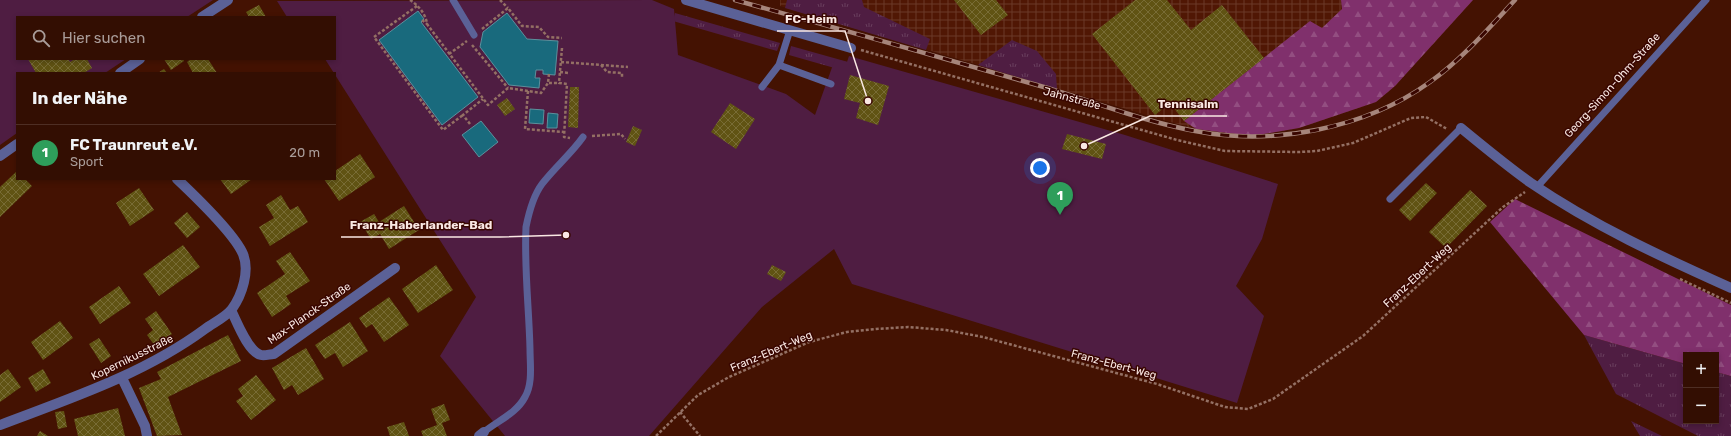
<!DOCTYPE html>
<html lang="de">
<head>
<meta charset="utf-8">
<style>
  body { margin:0; font-family:Rubik,sans-serif; background:#3e1c11; color:#f1f3f6 }
  .controls { position:absolute; right:12px; bottom:12px; display:grid; overflow:hidden; border-radius:0px; box-shadow:0 2px 6px #0003 }
  .controls button { width:36px; height:36px; display:grid; place-items:center; padding:0; border:0; border-bottom:1px solid #4e2e24; background:#330e02; color:#f1f3f6; font:20px sans-serif }
  .you { position:absolute; left:1040px; top:168px; width:14px; height:14px; margin:-10px; border:3px solid #fff; border-radius:50%; background:#1a73e8; box-shadow:0 0 0 6px #1a73e833 }
  .badge { display:grid; place-items:center; width:26px; height:26px; border-radius:50%; background:#2563eb; color:#fff; font-size:13px; font-weight:700 }
  .pin { position:absolute; translate:-50% -33px; filter:drop-shadow(0 1px 2px #0008) }
  .pin::after { content:''; position:absolute; top:21px; width:14px; height:12px; background:inherit; clip-path:polygon(0 0,100% 0,50% 100%) }
  .list { margin:0; padding:0; list-style:none }
  h2 { display:flex; justify-content:space-between; align-items:center; height:52px; margin:0; padding:0 16px; font-size:17px }
  h2 small { font-size:13px; font-weight:400; color:#a99c99 }
  .list li { display:grid; grid-template-columns:26px 1fr auto; gap:12px; align-items:center; box-sizing:border-box; height:56px; padding:0 16px; border-top:1px solid #4e2e24 }
  .list b { display:block; font-size:15px; white-space:nowrap }
  .list p { margin:0; font-size:13px; white-space:nowrap; color:#a99c99 }
  .list em { font-size:13px; font-style:normal; color:#a99c99 }
  .icon { flex:none; width:22px; height:22px; fill:none; stroke:currentColor; stroke-width:2; stroke-linecap:round; stroke-linejoin:round }
  .map { position:relative; flex:none; width:1731px; height:436px; overflow:hidden }
  .search { position:absolute; background:#330e02; box-shadow:0 2px 6px #0003; left:16px; top:16px; width:320px; height:44px; display:flex; align-items:center; gap:10px; box-sizing:border-box; padding:0 14px; border-radius:0px; color:#a99c99; font-size:15px }
  .panel { position:absolute; background:#330e02; box-shadow:0 2px 6px #0003; left:16px; top:72px; width:320px; height:108px; border-radius:0px }
  .map>svg:first-child { display:block }
  .industrial { fill:url(#industrial-grid) }
  .grass { fill:url(#grass-tufts) }
  .forest { fill:url(#forest-firs) }
  .green { fill:#4f1d42 }
  .water { fill:#196a7d; stroke:#5c909c }
  .building { fill:url(#building-cross-hatch) }
  .lines { fill:none; stroke-linecap:round; stroke-linejoin:round }
  .path { stroke:#947064; stroke-width:2.5; stroke-dasharray:3 2; stroke-linecap:butt }
  .lane { stroke:#5b6197; stroke-width:7 }
  .street { stroke:#5b6197; stroke-width:10 }
  .rail-casing { stroke:#a6857b; stroke-width:4.5 }
  .rail { stroke:#390600; stroke-width:3; stroke-dasharray:9; stroke-linecap:butt }
  .labels { text-anchor:middle; stroke-width:3; stroke-linejoin:round; paint-order:stroke }
  .street-label { font-size:11px; fill:#fae8e3; stroke:#390600 }
  .leader { fill:none; stroke:#fae8e3; stroke-width:1.5 }
  .callout-dot { fill:#fae8e3; stroke:#390600; stroke-width:1.5 }
  .callout-label { font-size:12px; text-anchor:middle; font-weight:bold; fill:#fae8e3; stroke:#390600; stroke-width:3; stroke-linejoin:round; paint-order:stroke }
</style>
</head>
<body>
<div class="map">
<svg width="1731" height="436" viewBox="0 0 1731 436">
  <defs>
    <pattern id="industrial-grid" width="8" height="8" patternUnits="userSpaceOnUse"><rect width="8" height="8" fill="#501704"/><path d="M0 4h8M4 0v8" fill="none" stroke="#6a3928"/></pattern>
    <pattern id="grass-tufts" width="24" height="20" patternUnits="userSpaceOnUse"><rect width="24" height="20" fill="#4f1d42"/><path d="M3 7l-1-3M5 7V3M7 7l1-3M15 17l-1-3M17 17v-4M19 17l1-3" fill="none" stroke="#693e5d"/></pattern>
    <pattern id="forest-firs" width="22" height="20" patternUnits="userSpaceOnUse"><rect width="22" height="20" fill="#80306c"/><path d="M5 1l3.5 6h-7zM16 11l3.5 6h-7z" fill="#934e81"/></pattern>
    <pattern id="building-cross-hatch" width="8" height="8" patternUnits="userSpaceOnUse"><rect width="8" height="8" fill="#605313"/><path d="M0 0l8 8M0 8l8-8" fill="none" stroke="#786c35"/></pattern>
  </defs>
  <rect width="100%" height="100%" fill="#441202"/>
  <path class="industrial" d="M 780,0 L 1473,0 L 1395,86 L 1376,102 L 1299,128 L 1252,136 L 1196,129 L 1160,119 L 780,6 Z"/>
  <path class="grass" d="M 787,0 L 862,0 L 864,7 L 930,39 L 926,50 L 785,8 Z
    M 675,13 L 780,43 L 777,51 L 673,21 Z
    M 1012,40 L 1037,51 L 1056,74 L 1057,89 L 978,65 Z
    M 791,46 L 848,62 L 845,71 L 789,55 Z
    M 1584,335 L 1686,364 L 1686,421 L 1716,421 L 1716,372 L 1731,376 L 1731,436 L 1698,436 L 1616,394 Z
    M 1631,421 L 1662,436 L 1640,436 Z"/>
  <path class="forest" d="M 1341,0 L 1473,0 L 1395,86 L 1376,102 L 1299,128 L 1252,136 L 1196,129 L 1184,121 L 1310,21 L 1322,28 L 1342,9 Z
    M 1515,199 L 1731,305 L 1731,376 L 1716,372 L 1716,355 L 1686,355 L 1686,364 L 1584,335 L 1490,222 Z"/>
  <path class="green" d="M 0,0 L 213,0 L 187,17 L 17,17 L 17,59 L 126,59 L 105,73 L 17,73 L 17,133 L 0,145 Z
    M 652,0 L 674,9 L 678,55 L 786,94 L 815,115 L 835,59 L 847,62 L 849,56 L 1125,135 L 1278,184 L 1262,239 L 1236,286 L 1264,316 L 1237,403 L 852,284 L 834,249 L 762,307 L 649,436 L 505,436 L 440,356 L 476,297 L 325,59 L 335,59 L 335,17 L 287,17 L 277,1 Z"/>
  <path class="water" d="M 418,11 L 424,19 L 421,22 L 478,97 L 442,125 L 379,40 Z
    M 507,13 L 527,39 L 558,41 L 555,75 L 543,74 L 543,70 L 536,70 L 535,78 L 540,78 L 539,88 L 509,85 L 480,47 L 483,32 Z
    M 530,109 L 544,110 L 543,124 L 529,123 Z
    M 548,113 L 558,114 L 557,128 L 547,128 Z
    M 481,121 L 498,142 L 479,157 L 462,135 Z"/>
  <path class="building" d="M 954,0 L 996,0 L 1008,15 L 981,35 Z
    M 1135,0 L 1167,0 L 1191,30 L 1222,5 L 1264,58 L 1184,121 L 1170,103 L 1155,115 L 1092,34 Z
    M 259,5 L 266,17 L 249,17 L 246,12 Z
    M 28,59 L 68,59 L 70,62 L 75,59 L 87,59 L 92,68 L 84,73 L 36,73 Z
    M 164,59 L 183,59 L 184,61 L 171,70 Z
    M 191,59 L 208,59 L 217,73 L 193,73 L 187,62 Z
    M 164,69 L 167,73 L 158,73 Z
    M 850,75 L 889,86 L 878,125 L 856,118 L 860,103 L 844,99 Z
    M 570,87 L 579,87 L 578,128 L 568,127 Z
    M 507,98 L 515,109 L 505,116 L 497,105 Z
    M 730,103 L 755,119 L 736,149 L 711,132 Z
    M 633,126 L 642,130 L 635,146 L 626,142 Z
    M 1067,134 L 1106,144 L 1102,159 L 1062,149 Z
    M 360,154 L 375,177 L 339,201 L 324,179 L 335,179 L 335,171 Z
    M 17,171 L 17,179 L 25,179 L 32,186 L 0,217 L 0,187 Z
    M 220,179 L 252,179 L 231,194 Z
    M 1426,183 L 1437,193 L 1410,221 L 1399,210 Z
    M 139,188 L 154,210 L 130,226 L 116,203 Z
    M 1470,190 L 1487,206 L 1446,248 L 1429,232 Z
    M 281,195 L 290,210 L 298,206 L 308,222 L 270,246 L 259,227 L 274,218 L 266,205 Z
    M 404,206 L 419,230 L 389,249 L 380,234 L 371,239 L 360,222 L 374,214 L 379,222 Z
    M 187,212 L 200,227 L 187,238 L 174,223 Z
    M 183,245 L 200,267 L 159,296 L 143,274 Z
    M 290,252 L 310,281 L 286,296 L 291,304 L 272,317 L 257,293 L 285,274 L 276,261 Z
    M 436,265 L 453,290 L 418,313 L 402,289 Z
    M 772,265 L 786,272 L 781,281 L 767,274 Z
    M 119,286 L 131,303 L 100,324 L 89,307 Z
    M 389,297 L 409,325 L 384,342 L 372,324 L 366,328 L 359,318 Z
    M 156,311 L 172,334 L 155,346 L 147,335 L 153,330 L 145,319 Z
    M 60,321 L 73,338 L 43,360 L 31,342 Z
    M 350,322 L 368,351 L 343,367 L 335,353 L 325,359 L 315,345 Z
    M 228,335 L 241,361 L 168,397 L 182,435 L 157,436 L 139,388 L 161,379 L 157,372 Z
    M 99,338 L 111,356 L 101,363 L 89,344 Z
    M 306,348 L 324,379 L 298,395 L 292,385 L 284,390 L 272,368 Z
    M 8,369 L 21,387 L 0,402 L 0,375 Z
    M 43,369 L 51,383 L 36,392 L 28,378 Z
    M 256,375 L 276,400 L 251,420 L 236,401 L 243,396 L 238,389 Z
    M 444,404 L 450,420 L 442,423 L 447,436 L 423,436 L 421,431 L 437,425 L 431,409 Z
    M 118,408 L 125,436 L 78,436 L 74,419 Z
    M 64,411 L 67,427 L 58,429 L 55,412 Z
    M 404,422 L 409,436 L 390,436 L 387,427 Z
    M 40,431 L 48,436 L 37,436 Z"/>
  <g class="lines">
    <path class="path" d="M 410,0 C 418,5 426,14 427,24 L 488,105 L 508,88 L 541,93 L 548,83
      M 500,0 L 508,8
      M 417,6 L 374,37 L 443,130 L 463,115
      M 422,20 L 427,24
      M 482,29 L 508,8 L 522,26 L 539,27 L 548,37 L 562,38
      M 472,45 L 508,88
      M 562,48 L 559,83 L 567,84 L 564,137 L 570,138
      M 861,50 L 1177,140 L 1225,151 L 1299,152 L 1317,151 L 1353,143 L 1411,118 L 1426,117 L 1447,129
      M 449,54 L 467,41
      M 561,62 L 628,67
      M 601,65 L 607,72 L 622,73 L 622,77
      M 560,72 L 569,73
      M 549,74 L 548,83 L 559,83
      M 528,91 L 525,129 L 564,132
      M 470,124 L 463,115 L 483,99
      M 592,136 L 621,134 L 625,139
      M 1680,279 L 1731,303
      M 680,412 L 700,436
      M 656,436 L 698,395 L 729,377 L 809,342 L 847,332 L 876,329 L 908,327 L 946,330 L 983,337 L 1157,384 L 1225,407 L 1248,409 L 1273,399 L 1363,336 L 1503,207 L 1525,192"/>
    <path class="lane" d="M 453,0 L 474,35
      M 779,65 L 831,84
      M 762,87 L 779,65 L 790,30
      M 1537,187 L 1706,0
      M 1390,199 L 1461,128
      M 484,432 C 497,421 516,414 525,397 C 533,383 530,365 530,349 C 529,308 524,267 526,227 C 529,212 533,196 542,184 C 555,167 571,154 583,137"/>
    <path class="street" d="M 686,0 L 851,48
      M 202,17 L 228,0
      M 120,73 L 140,59
      M 1461,128 C 1484,147 1507,166 1531,183 C 1594,226 1662,257 1731,288
      M 0,156 L 17,144
      M 231,310 C 237,322 248,352 261,355 C 265,356 270,354 274,354 L 395,268
      M 122,378 L 145,426 L 147,436
      M 0,425 C 71,398 144,374 205,329 C 213,323 226,317 232,309 C 242,295 250,271 243,254 C 234,233 195,196 177,179
      M 479,436 L 484,432"/>
    <g class="rail-casing">
      <path id="rail" d="M 735,0 C 836,28 936,56 1037,85 C 1090,100 1141,121 1195,131 C 1273,146 1365,129 1430,82 C 1462,59 1488,29 1515,0"/>
    </g>
    <use href="#rail" class="rail"/>
  </g>
  <g class="labels">
    <g class="street-label">
      <text transform="translate(1612 85) rotate(-48)" y="4">Georg-Simon-Ohm-Straße</text>
      <text transform="translate(1072 98) rotate(15)" y="4">Jahnstraße</text>
      <text transform="translate(1417 275) rotate(-43)" y="4">Franz-Ebert-Weg</text>
      <text transform="translate(309 313) rotate(-35)" y="4">Max-Planck-Straße</text>
      <text transform="translate(771 351) rotate(-23)" y="4">Franz-Ebert-Weg</text>
      <text transform="translate(132 357) rotate(-26)" y="4">Kopernikusstraße</text>
      <text transform="translate(1114 364) rotate(15)" y="4">Franz-Ebert-Weg</text>
    </g>
  </g>
  <path class="leader" d="M868 101L845 31H777M1084 146L1150 116H1227M566 235L500 237H341"/>
  <g class="callout-dot">
    <circle cx="868" cy="101" r="4"/>
    <circle cx="1084" cy="146" r="4"/>
    <circle cx="566" cy="235" r="4"/>
  </g>
  <g class="callout-label">
    <text x="811" y="23">FC-Heim</text>
    <text x="1188" y="108">Tennisalm</text>
    <text x="421" y="229">Franz-Haberlander-Bad</text>
  </g>
</svg>
<div class="controls">
<button>+</button>
<button>−</button>
</div>
<div class="you"></div>
<div class="pin badge" style="left:1060px;top:215px;background:#2e9e5b">1</div>
<div class="search"><svg class="icon" aria-label="search" viewBox="0 0 24 24"><circle cx="10" cy="10" r="6"/><path d="M15 15l6 6"/></svg>Hier suchen</div>
<section class="panel">
<h2>In der Nähe<small></small></h2>
<ul class="list">
<li><span class="badge" style="background:#2e9e5b">1</span><div><b>FC Traunreut e.V.</b><p>Sport</p></div><em>20 m</em></li>
</ul>
</section>
</div>
</body>
</html>
